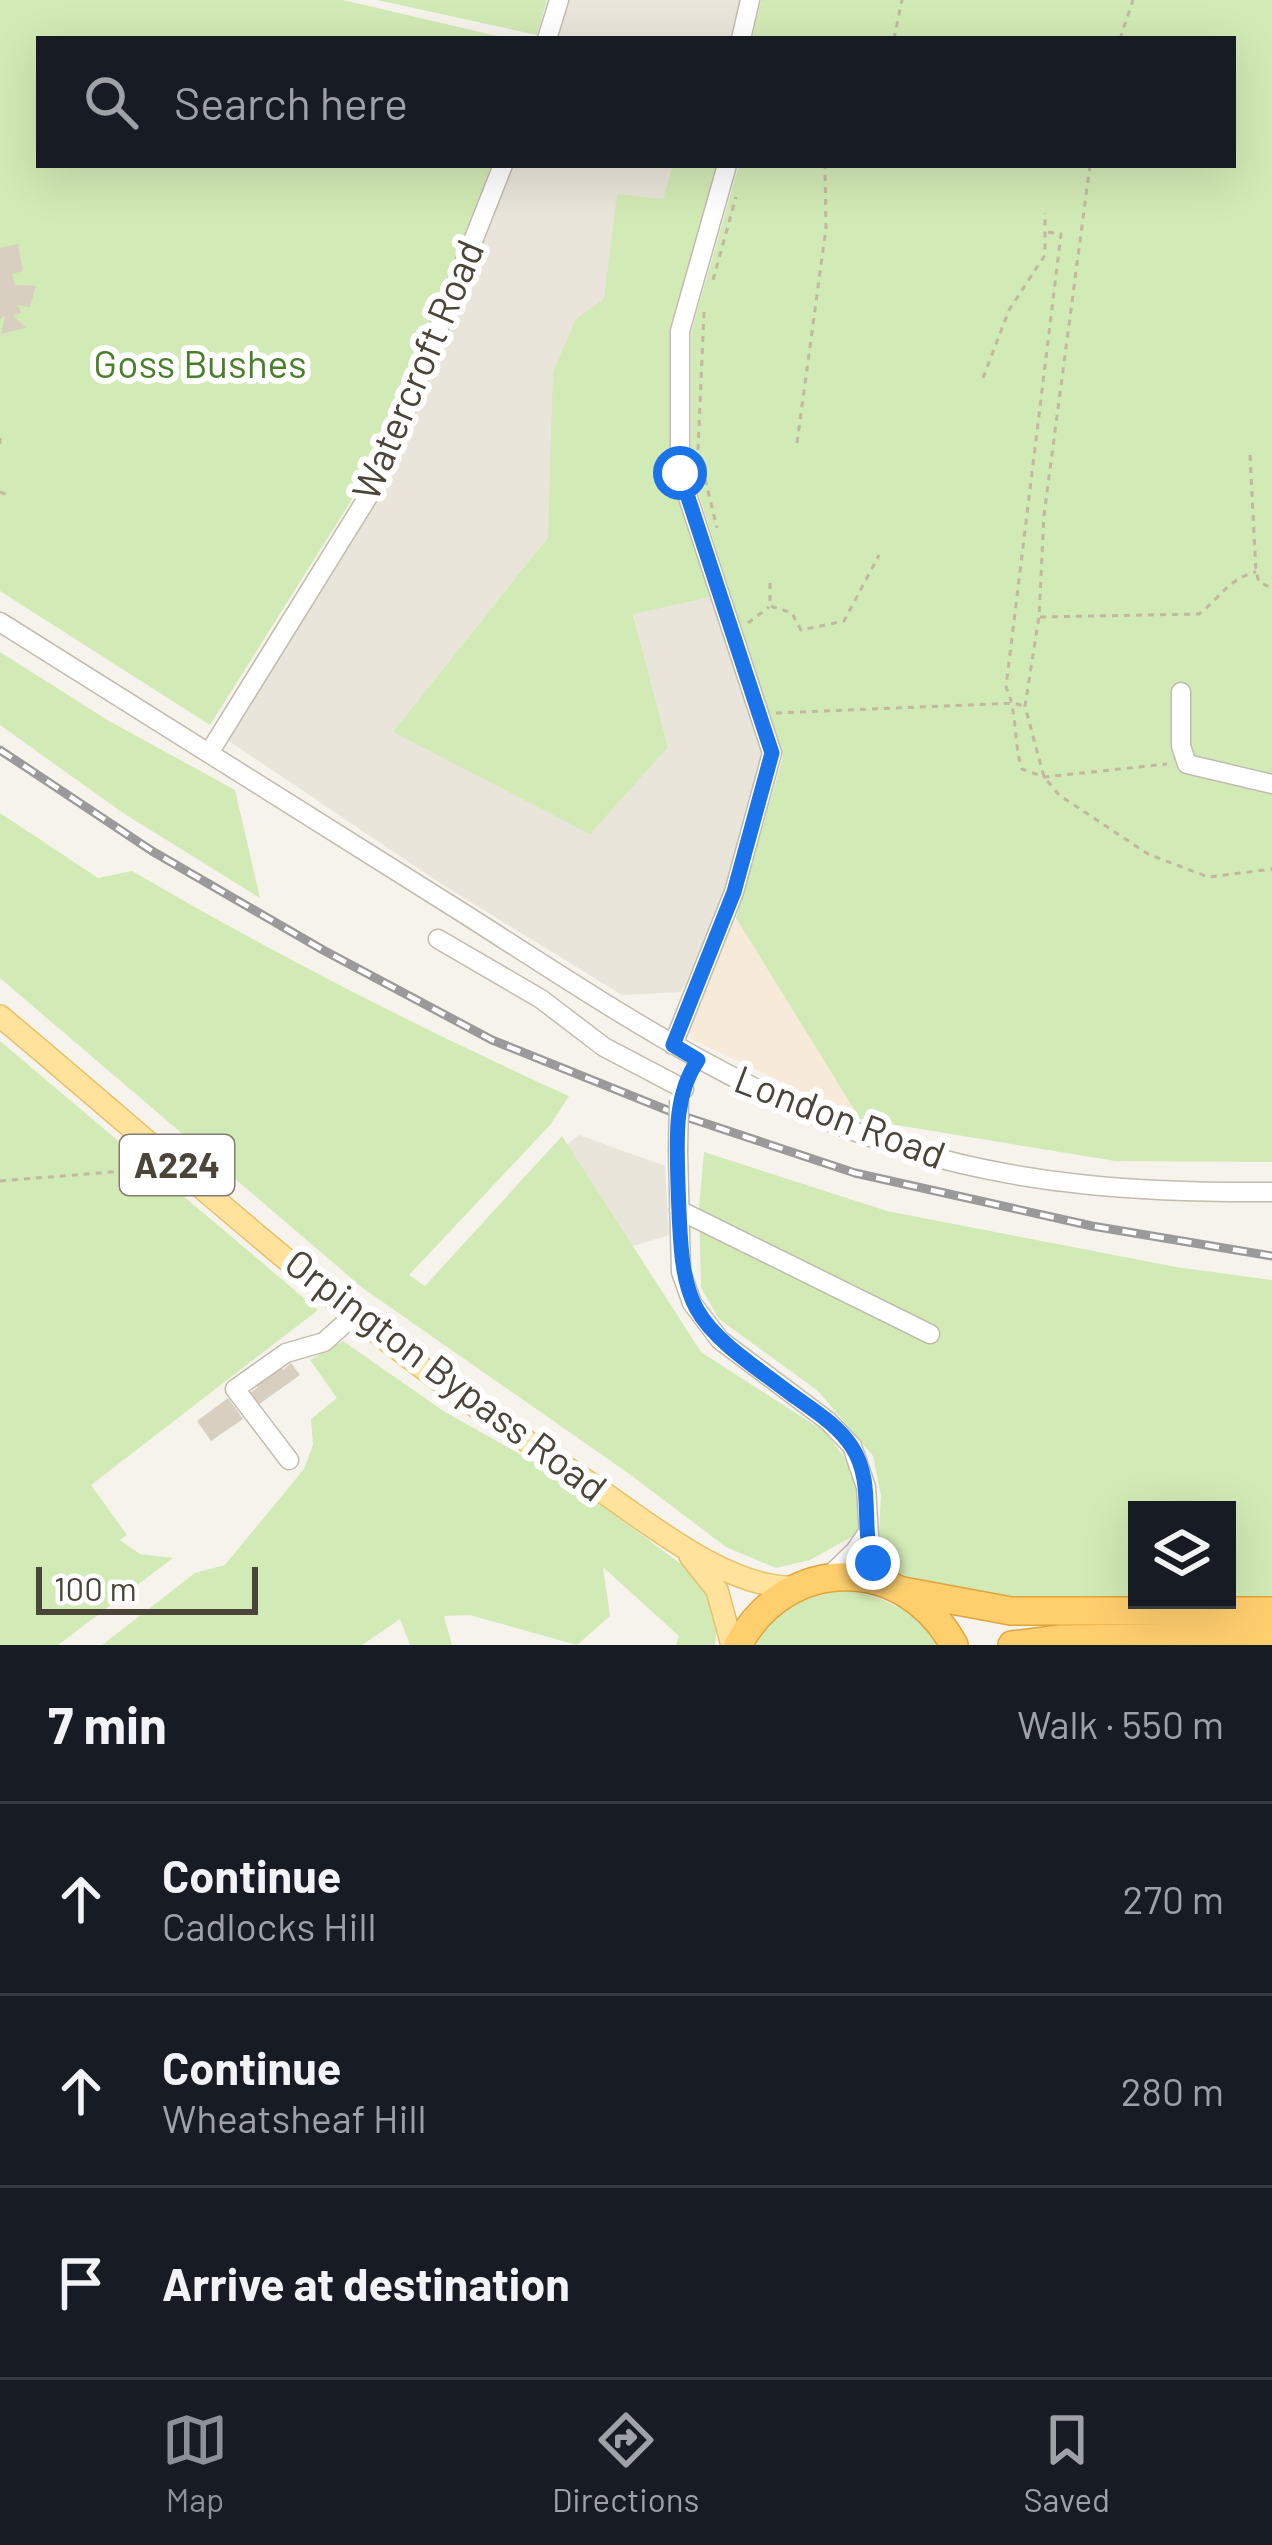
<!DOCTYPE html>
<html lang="en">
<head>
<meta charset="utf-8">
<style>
  body { margin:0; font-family:Barlow,sans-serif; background:#20242c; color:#f1f3f6 }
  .controls { position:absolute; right:36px; bottom:36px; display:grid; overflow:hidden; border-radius:0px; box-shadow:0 12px 48px #0002 }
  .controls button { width:108px; height:108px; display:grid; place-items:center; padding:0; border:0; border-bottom:3px solid #363941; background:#171b24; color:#f1f3f6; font:60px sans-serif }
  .scale { position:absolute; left:36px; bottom:30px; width:222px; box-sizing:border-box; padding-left:12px; border:6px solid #4b4439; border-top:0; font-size:33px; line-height:42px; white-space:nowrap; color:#4b4439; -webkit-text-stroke:9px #fff; paint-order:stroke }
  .stop { position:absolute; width:36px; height:36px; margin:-27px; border:9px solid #1a73e8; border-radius:50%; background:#fff }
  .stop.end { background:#1a73e8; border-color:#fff; box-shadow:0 3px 12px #0008 }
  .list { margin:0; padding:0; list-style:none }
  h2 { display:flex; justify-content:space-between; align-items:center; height:156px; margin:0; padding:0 48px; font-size:51px }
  h2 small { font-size:39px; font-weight:400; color:#9ea1a6 }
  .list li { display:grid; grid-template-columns:78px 1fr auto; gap:36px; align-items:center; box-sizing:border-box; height:192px; padding:0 48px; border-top:3px solid #363941 }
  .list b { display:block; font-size:45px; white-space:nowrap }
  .list p { margin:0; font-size:39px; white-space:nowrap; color:#9ea1a6 }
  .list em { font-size:39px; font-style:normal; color:#9ea1a6 }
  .icon { flex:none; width:66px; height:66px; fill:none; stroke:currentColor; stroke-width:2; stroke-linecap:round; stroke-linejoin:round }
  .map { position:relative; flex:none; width:1272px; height:1645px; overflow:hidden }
  .search { position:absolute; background:#171b24; box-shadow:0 12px 48px #0002; left:36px; right:36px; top:36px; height:132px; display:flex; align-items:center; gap:30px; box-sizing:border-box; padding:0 42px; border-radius:0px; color:#9ea1a6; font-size:45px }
  .sheet { height:732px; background:#171b24 }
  nav { display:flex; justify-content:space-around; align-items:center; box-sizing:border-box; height:168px; border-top:3px solid #363941; background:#171b24; font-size:33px; color:#9ea1a6 }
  nav a { display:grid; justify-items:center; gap:6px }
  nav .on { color:#8c9099 }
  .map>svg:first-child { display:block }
  .residential { fill:#eae5da }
  .commercial { fill:#f7ead8 }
  .green { fill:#d2eab5 }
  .building { fill:#d8cfc1 }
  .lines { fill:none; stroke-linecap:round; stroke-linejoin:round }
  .minor-casing { stroke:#c2bbae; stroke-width:21 }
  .major-casing { stroke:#e6c16a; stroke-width:24 }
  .highway-casing { stroke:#e0a43c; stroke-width:30 }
  .path { stroke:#c4b79f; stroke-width:3; stroke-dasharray:6 6; stroke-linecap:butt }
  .minor { stroke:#fff; stroke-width:18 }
  .major { stroke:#ffe39c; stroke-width:21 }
  .highway { stroke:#ffcf6e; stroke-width:27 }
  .rail-casing { stroke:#9a9a9a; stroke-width:9 }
  .rail { stroke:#fff; stroke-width:4.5; stroke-dasharray:14; stroke-linecap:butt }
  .minor-bridge-casing { stroke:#c2bbae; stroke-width:21; stroke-linecap:butt }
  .minor-bridge { stroke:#fff; stroke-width:18 }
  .route { stroke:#1a73e8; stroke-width:15 }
  .labels { text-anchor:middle; stroke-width:12; stroke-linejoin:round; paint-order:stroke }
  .shield { fill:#fff; stroke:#817c74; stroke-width:3 }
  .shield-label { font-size:36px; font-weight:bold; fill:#4b4439 }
  .park-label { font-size:39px; fill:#4a7f2a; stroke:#fff }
  .street-label { font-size:39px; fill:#4b4439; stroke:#fff }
</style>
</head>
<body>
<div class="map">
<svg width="1272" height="1645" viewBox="0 0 1272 1645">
  <rect width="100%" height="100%" fill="#f6f3ec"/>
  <path class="residential" d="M 568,0 L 742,0 L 732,39 L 556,39 Z
    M 512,165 L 699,165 L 604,466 L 394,731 L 668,747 L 633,613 L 711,597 L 763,756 L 720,910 L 681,992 L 622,995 L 443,885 L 223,737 L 384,483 Z
    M 579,1135 L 665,1166 L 669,1235 L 623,1249 L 553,1156 Z"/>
  <path class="commercial" d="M 736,918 L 860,1119 L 691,1039 L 688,1019 Z"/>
  <path class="green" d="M 0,0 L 343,0 L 510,39 L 39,39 L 39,165 L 494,165 L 436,320 L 368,474 L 210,725 L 0,591 Z
    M 377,0 L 547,0 L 537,35 Z
    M 761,0 L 1272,0 L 1272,1162 L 1115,1161 L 860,1119 L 736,918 L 783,757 L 691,470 L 691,332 L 739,165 L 1233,165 L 1233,39 L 752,39 Z
    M 673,165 L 719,168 L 674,317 L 670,476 L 711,597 L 633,614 L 668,747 L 590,834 L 393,732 L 548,537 L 553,372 L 576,319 L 604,299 L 617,194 L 663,199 Z
    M 0,652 L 109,721 L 235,790 L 260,898 L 123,813 L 0,725 Z
    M 0,813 L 98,878 L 132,871 C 274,954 419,1028 569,1096 L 551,1124 L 409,1275 L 425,1286 L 562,1136 L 701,1352 L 825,1432 L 851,1466 L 859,1496 L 860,1532 L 810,1560 L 776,1568 L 726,1547 L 628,1473 L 364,1289 L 0,978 Z
    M 0,1041 L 318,1310 L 91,1485 L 127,1535 L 120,1540 L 140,1554 L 173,1558 L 58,1645 L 0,1645 Z
    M 704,1152 L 887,1211 L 1176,1267 L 1272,1280 L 1272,1596 L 1227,1597 L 1227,1510 L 1137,1510 L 1137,1598 C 1055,1600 961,1600 885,1568 L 879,1535 L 881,1496 L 873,1456 L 818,1391 L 719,1319 L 701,1288 L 699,1208 Z
    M 343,1341 L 445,1412 L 573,1484 L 701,1579 L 718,1612 L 715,1645 L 676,1645 L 679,1636 L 603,1567 L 610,1616 L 577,1645 L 470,1615 L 444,1616 L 452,1645 L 410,1645 L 400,1619 L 362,1645 L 102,1645 L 195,1573 L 225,1565 L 304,1469 L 313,1445 L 311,1419 L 337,1398 L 310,1360 Z
    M 845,1591 C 887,1596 914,1612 939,1645 L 751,1645 C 773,1612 806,1594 845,1591 Z"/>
  <path class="building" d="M 18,244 L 23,271 L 12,274 L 15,285 L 36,286 L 30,307 L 18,305 L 21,313 L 13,315 L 26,328 L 1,334 L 5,316 L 0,319 L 0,248 Z
    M 278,1363 L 283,1370 L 291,1363 L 300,1375 L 258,1405 L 249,1394 L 258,1387 L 254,1381 Z
    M 228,1398 L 243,1419 L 211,1441 L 197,1421 Z"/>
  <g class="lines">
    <g class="minor-casing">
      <path id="minor" d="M 547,39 L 559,0
        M 741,39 L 750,0
        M 0,622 C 154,719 308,816 463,913 C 604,1003 742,1098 903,1148 C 1024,1186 1146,1193 1272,1192
        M 1181,692 L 1181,746 L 1187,764 L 1272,784
        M 209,753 L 379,479 L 503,165
        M 438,939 L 541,999 L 604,1047 L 684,1089
        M 673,1045 L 734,892 L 772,753 L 680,473 L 680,331 L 727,165
        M 678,1151 L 681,1272 L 692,1303 L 720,1340 L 828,1421 L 852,1446 L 866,1487 L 870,1553 L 883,1583
        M 679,1210 L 930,1334
        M 289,1460 L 235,1389 L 286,1353 L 324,1342 L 354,1315
        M 828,1577 L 855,1551 L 866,1535"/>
    </g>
    <g class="major-casing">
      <path id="major" d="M 0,1016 C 133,1127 262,1244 399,1350 C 462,1399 528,1442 594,1486 C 647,1522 729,1590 795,1587
        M 690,1556 L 717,1590 L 732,1645"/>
    </g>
    <g class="highway-casing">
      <path id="highway" d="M 903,1591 L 1011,1611 L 1272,1611
        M 738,1645 C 787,1554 904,1554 954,1645
        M 1012,1645 L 1061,1639 L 1272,1637"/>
    </g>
    <path class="path" d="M 894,39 L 902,0
      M 1120,39 L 1133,0
      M 1090,165 L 1044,515 L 1039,617 L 1025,706 L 1044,777 L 1059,795 L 1148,854 L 1208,877 L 1272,869
      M 1048,232 L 1061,234 L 1006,687 C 1018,713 1013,742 1022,769 L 1044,777 L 1167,764
      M 713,280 L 736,197
      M 704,312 L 698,450 L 717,528
      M 983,378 L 1009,310 L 1045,255 L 1045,213
      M 0,438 L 0,448
      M 797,443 L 826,228 L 825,165
      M 1250,455 L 1256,572 L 1259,582 L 1272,588
      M 0,492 L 8,495
      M 770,583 L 770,606 L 792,613 L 801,630 L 844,621 L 879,555
      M 1040,617 L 1199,614 C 1220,598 1229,578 1256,572
      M 748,623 L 769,607
      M 776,713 L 1013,703 L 1024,706
      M 0,1181 L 148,1169"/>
    <use href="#minor" class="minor"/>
    <use href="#major" class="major"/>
    <use href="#highway" class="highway"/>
    <g class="rail-casing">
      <path id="rail" d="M 0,750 L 152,851 L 323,950 L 492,1040 L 677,1114 L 855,1173 L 1092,1226 L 1272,1256"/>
    </g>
    <use href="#rail" class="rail"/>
    <g class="minor-bridge-casing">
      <path id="minor-bridge" d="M 678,1151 L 679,1100"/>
    </g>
    <use href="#minor-bridge" class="minor-bridge"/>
  </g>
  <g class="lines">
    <path class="route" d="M 680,473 L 772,753 L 734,892 L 673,1045 L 698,1060 C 673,1096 677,1142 678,1184 C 682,1314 686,1317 791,1394 C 813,1410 837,1424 852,1447 C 875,1483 860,1525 873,1563"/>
  </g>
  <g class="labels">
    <rect class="shield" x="120" y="1135" width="114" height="60" rx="9"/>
    <g class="shield-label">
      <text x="177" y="1178">A224</text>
    </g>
    <g class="park-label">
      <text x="200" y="378">Goss Bushes</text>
    </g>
    <g class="street-label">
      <text transform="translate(418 370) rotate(-67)" y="14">Watercroft Road</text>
      <text transform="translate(840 1117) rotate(21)" y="14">London Road</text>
      <text transform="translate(446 1375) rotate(37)" y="14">Orpington Bypass Road</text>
    </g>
  </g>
</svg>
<div class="controls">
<button><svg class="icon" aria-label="layers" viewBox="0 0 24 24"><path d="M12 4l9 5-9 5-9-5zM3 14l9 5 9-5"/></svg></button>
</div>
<div class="scale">100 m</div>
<div class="stop" style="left:680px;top:473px"></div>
<div class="stop end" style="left:873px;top:1563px"></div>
<div class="search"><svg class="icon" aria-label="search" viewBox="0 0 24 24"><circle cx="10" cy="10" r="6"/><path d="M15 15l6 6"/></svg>Search here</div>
</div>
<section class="sheet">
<h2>7 min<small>Walk · 550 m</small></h2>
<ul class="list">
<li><svg class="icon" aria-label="ahead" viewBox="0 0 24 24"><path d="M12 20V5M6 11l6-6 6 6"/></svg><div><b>Continue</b><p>Cadlocks Hill</p></div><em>270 m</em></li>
<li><svg class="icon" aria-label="ahead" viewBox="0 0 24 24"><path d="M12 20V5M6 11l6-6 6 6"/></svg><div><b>Continue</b><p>Wheatsheaf Hill</p></div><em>280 m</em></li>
<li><svg class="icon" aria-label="arrive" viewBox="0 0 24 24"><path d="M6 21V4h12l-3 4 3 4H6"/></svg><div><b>Arrive at destination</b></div></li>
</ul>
</section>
<nav>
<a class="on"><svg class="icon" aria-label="map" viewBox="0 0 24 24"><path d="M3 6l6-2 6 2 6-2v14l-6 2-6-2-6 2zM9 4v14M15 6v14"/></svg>Map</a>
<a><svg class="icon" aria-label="directions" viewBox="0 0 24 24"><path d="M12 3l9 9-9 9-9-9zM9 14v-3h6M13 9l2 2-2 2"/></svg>Directions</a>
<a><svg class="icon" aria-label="saved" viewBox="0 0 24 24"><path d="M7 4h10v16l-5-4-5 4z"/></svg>Saved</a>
</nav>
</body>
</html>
